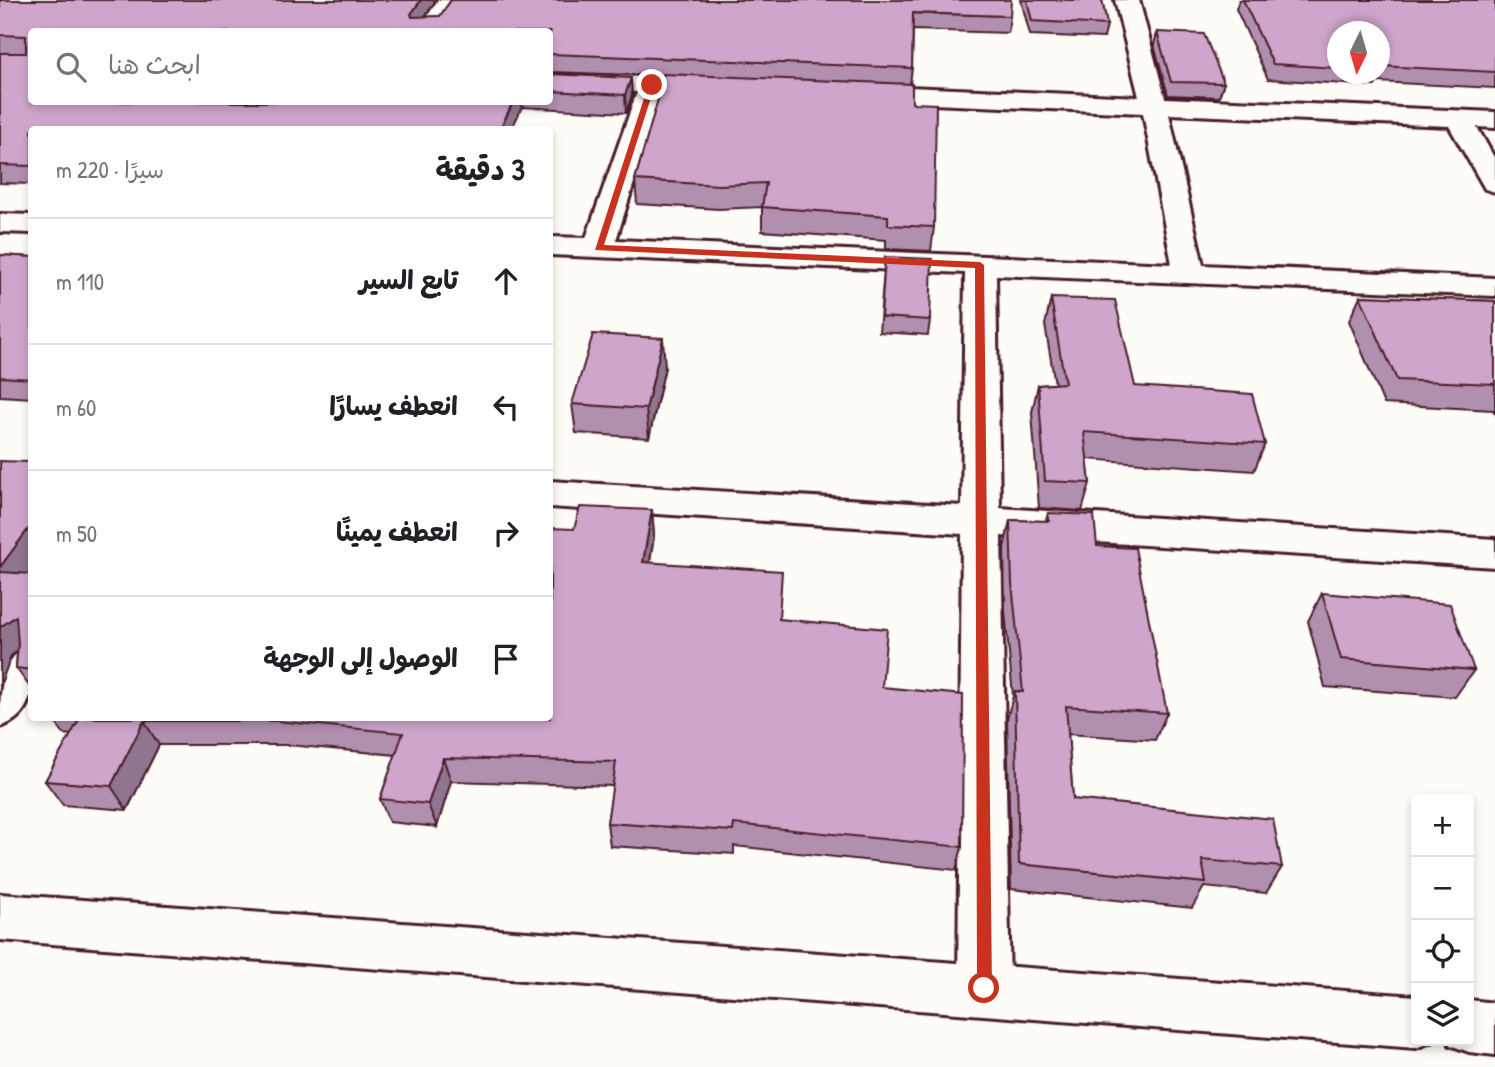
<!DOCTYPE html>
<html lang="ar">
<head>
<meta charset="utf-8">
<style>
  body { margin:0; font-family:"Patrick Hand","Playpen Sans Arabic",sans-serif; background:#f6f6f6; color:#202124; direction:rtl }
  .controls { position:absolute; right:21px; bottom:21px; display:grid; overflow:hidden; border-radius:7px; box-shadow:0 4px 10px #0003 }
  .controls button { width:63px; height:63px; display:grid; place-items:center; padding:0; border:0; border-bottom:2px solid #e0e0e0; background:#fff; color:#202124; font:35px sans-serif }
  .compass { position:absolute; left:1327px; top:21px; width:63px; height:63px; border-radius:50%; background:#fff; box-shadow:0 4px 10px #0003; rotate:185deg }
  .stop { position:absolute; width:21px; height:21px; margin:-16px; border:5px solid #c8321e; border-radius:50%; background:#fff }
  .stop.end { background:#c8321e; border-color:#fff; box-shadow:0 2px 7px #0008 }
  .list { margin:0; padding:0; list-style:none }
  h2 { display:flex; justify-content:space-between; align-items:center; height:91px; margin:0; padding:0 28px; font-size:30px }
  h2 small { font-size:23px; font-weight:400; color:#757577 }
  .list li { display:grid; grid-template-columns:46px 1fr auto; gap:21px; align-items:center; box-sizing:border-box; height:126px; padding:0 28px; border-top:2px solid #e0e0e0 }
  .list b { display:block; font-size:26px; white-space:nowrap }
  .list em { font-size:23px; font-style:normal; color:#757577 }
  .icon { flex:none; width:38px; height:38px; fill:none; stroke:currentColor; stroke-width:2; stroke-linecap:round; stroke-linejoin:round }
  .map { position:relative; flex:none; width:1495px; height:1067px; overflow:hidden; direction:ltr }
  .search { position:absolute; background:#fff; box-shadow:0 4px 10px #0003; left:28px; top:28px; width:525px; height:77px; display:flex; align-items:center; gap:18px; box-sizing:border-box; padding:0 24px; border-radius:7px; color:#757577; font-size:26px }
  .panel { position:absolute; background:#fff; box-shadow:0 4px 10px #0003; left:28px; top:126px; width:525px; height:595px; border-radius:7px; direction:rtl }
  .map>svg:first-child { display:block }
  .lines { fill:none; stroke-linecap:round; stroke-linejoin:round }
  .street-casing { stroke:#4a1f2b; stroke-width:6 }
  .secondary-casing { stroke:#4a1f2b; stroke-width:6 }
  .street { fill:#fdfcf7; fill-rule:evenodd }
  .secondary { fill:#fdfcf7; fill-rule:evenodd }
  .wall { fill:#b18faf; stroke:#4a1f2b; stroke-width:2; fill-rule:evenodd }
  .shaded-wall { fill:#90748f; stroke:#4a1f2b; stroke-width:2 }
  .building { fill:#cea6cc; stroke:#4a1f2b; stroke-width:2 }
  .route { fill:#c8321e }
</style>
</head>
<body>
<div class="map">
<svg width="1495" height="1067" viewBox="0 0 1495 1067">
  <rect width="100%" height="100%" fill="#fdfcf7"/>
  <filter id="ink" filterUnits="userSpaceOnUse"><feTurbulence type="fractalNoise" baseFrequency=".0143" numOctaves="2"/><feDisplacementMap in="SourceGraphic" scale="14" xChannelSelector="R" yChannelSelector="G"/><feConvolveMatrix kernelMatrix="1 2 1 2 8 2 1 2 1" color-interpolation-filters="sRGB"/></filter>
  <g filter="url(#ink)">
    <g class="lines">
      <g class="street-casing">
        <path id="street" d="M 438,0 L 462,0 L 441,32 L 417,32 Z
          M 1115,0 L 1139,0 L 1165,98 L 1495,112 L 1495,128 L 1477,127 L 1495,159 L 1495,192 L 1485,189 L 1449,126 L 1169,114 L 1203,265 L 1495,278 L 1495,296 L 996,275 L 1000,508 L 1495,539 L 1495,567 L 1001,536 L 1010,988 L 1002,1006 L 984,1013 L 966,1006 L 958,988 L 962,534 L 550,507 L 550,481 L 962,506 L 965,273 L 550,255 L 550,237 L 586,238 L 637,92 L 550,90 L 550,74 L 710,79 L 719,82 L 723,87 L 719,92 L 710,95 L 662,93 L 616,240 L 1172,264 L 1143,113 L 861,101 L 852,98 L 848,93 L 852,88 L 861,85 L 1139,97 Z
          M 0,214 L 32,215 L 32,233 L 0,232 Z
          M 32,643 C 32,677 39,714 0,727 C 0,694 0,656 32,643 Z"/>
      </g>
      <g class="secondary-casing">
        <path id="secondary" d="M 0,894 L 1416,996 L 1416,1041 L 1434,1041 L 1416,1048 L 0,940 Z
          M 1469,1000 L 1495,1003 L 1495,1055 L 1469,1052 L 1450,1045 L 1449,1041 L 1469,1041 Z"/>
      </g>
      <use href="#street" class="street"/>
      <use href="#secondary" class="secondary"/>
    </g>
    <path class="wall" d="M 0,0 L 436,0 L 425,17 L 440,16 L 451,0 L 1010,16 L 1008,33 L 913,30 L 912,68 L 910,84 L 912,103 L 934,227 L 931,251 L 886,249 L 886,240 L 762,231 L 762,207 L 719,209 L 637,204 L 635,180 L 658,101 L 657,92 L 662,76 L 550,72 L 550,32 L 32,102 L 550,102 L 550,91 L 631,78 L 632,95 L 626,113 L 522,107 L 511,130 L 32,130 L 32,184 L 0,183 Z
      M 1021,0 L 1102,0 L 1107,25 L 1104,38 L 1030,35 Z
      M 1239,0 L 1495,0 L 1495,88 L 1377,82 L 1375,86 L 1268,79 L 1236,9 ZM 1338,32 L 1380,32 L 1380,74 L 1338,74 Z
      M 1157,32 L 1224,83 L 1219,97 L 1168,95 L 1154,45 Z
      M 0,255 L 32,257 L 32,398 L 0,396 Z
      M 885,257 L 930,320 L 928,335 L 879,332 Z
      M 1360,296 L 1495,301 L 1495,413 L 1493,410 L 1384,404 L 1349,321 Z
      M 1051,298 L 1135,386 L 1265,444 L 1254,471 L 1087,459 L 1090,483 L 1082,511 L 1039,508 L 1032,412 L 1038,385 L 1055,384 L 1045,325 Z
      M 665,367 L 649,438 L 576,433 L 572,404 Z
      M 32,462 L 32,571 L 29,574 L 32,574 L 32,690 L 16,668 L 17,651 L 11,656 Z
      M 652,510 L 654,536 L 650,562 L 780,619 L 882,687 L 962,847 L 956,870 L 734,846 L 734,854 L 610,846 L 607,823 L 613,786 L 451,781 L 437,827 L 389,822 L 380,799 L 396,755 L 288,745 L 159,745 L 127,810 L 63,805 L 45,781 L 71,735 L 64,734 L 52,718 L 550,718 L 574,529 Z
      M 1048,513 L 1097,546 L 1167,713 L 1155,740 L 1068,734 L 1073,799 L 1282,867 L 1266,893 L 1204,887 L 1192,908 L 1011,889 L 1007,719 L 1013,696 L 1005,611 L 1004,548 L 1010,520 L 1046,521 Z
      M 1322,593 L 1474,670 L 1455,697 L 1325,687 L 1308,621 Z"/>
    <path class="shaded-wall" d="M 421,0 L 436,0 L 415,31 L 411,14 Z
      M 631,78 L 632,95 L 626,113 L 625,95 Z
      M 513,102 L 521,102 L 522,107 L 511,130 L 500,130 Z
      M 663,338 L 665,367 L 649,438 L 646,409 Z
      M 652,510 L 654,536 L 646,586 L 643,562 Z
      M 32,524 L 32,571 L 14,596 L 0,576 L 0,567 Z
      M 16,616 L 32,641 L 11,656 L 0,686 L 0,627 Z
      M 144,721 L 159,745 L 127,810 L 111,786 Z
      M 443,758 L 451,781 L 437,827 L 428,804 Z"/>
    <path class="building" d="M 0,0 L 421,0 L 411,14 L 412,17 L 440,16 L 451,0 L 1011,0 L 1010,16 L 913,13 L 912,68 L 550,54 L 550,32 L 32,32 L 32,102 L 513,102 L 500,129 L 493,128 L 493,130 L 32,130 L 32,166 L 0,165 L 0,53 L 26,53 L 26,36 L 0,35 Z
      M 1027,0 L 1102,0 L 1107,25 L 1032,21 Z
      M 1243,0 L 1495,0 L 1495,72 L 1380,66 L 1380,32 L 1338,32 L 1338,68 L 1273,64 Z
      M 1157,32 L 1204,34 L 1224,83 L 1171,82 Z
      M 550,74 L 631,78 L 625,95 L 550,91 Z
      M 663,74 L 912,84 L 912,103 L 936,104 L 934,227 L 888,225 L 888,216 L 762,207 L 766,183 L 719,185 L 635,180 L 660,92 L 657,92 Z
      M 0,255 L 32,257 L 32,379 L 0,377 Z
      M 885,257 L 932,259 L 930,320 L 881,317 Z
      M 1360,296 L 1495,301 L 1495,384 L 1397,380 Z
      M 1051,298 L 1115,300 L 1135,386 L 1252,394 L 1265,444 L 1084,432 L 1090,483 L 1045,481 L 1038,385 L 1065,383 Z
      M 593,334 L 663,338 L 646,409 L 572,404 Z
      M 0,461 L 32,462 L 32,524 L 0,567 Z
      M 580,507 L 652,510 L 643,562 L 782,571 L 779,619 L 887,629 L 882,687 L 963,695 L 962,847 L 734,824 L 733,831 L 607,823 L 616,762 L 443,758 L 428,804 L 380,799 L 403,733 L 277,721 L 144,721 L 111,786 L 45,781 L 80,718 L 550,718 L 550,528 L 574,529 Z
      M 1048,513 L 1094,515 L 1097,546 L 1135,548 L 1167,713 L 1066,706 L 1073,799 L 1273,819 L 1282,867 L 1202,860 L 1206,883 L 1019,864 L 1015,691 L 1023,692 L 1012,583 L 1010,520 L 1049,521 Z
      M 0,572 L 32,574 L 32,670 L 16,668 L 18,644 L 16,616 L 0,627 Z
      M 1322,593 L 1450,604 L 1474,670 L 1341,659 Z"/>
  </g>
  <path class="route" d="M 649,83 L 655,85 L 604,245 L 980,262 L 984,265 L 992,988 L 990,993 L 984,996 L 979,993 L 977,988 L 975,268 L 595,250 Z"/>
</svg>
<div class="controls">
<button>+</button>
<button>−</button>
<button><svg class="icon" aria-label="locate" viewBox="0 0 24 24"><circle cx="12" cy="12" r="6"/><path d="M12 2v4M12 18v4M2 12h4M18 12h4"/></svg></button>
<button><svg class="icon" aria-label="layers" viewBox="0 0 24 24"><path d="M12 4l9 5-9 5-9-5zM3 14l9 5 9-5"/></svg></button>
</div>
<svg class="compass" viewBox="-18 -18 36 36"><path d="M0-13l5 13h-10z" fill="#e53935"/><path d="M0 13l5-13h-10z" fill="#757577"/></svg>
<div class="stop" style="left:984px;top:988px"></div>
<div class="stop end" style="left:652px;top:85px"></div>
<div class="search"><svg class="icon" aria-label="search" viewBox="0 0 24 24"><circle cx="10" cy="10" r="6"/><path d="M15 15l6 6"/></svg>ابحث هنا</div>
<section class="panel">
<h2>3 دقيقة<small>سيرًا · 220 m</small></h2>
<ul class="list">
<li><svg class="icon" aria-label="ahead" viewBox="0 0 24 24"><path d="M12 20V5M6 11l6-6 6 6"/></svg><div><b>تابع السير</b></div><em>110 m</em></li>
<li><svg class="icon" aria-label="left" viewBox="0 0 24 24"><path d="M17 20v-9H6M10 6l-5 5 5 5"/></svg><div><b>انعطف يسارًا</b></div><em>60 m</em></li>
<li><svg class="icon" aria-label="right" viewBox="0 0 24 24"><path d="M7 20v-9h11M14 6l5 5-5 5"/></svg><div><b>انعطف يمينًا</b></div><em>50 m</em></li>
<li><svg class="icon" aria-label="arrive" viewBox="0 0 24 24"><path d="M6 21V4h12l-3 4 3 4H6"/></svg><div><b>الوصول إلى الوجهة</b></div></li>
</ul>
</section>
</div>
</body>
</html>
